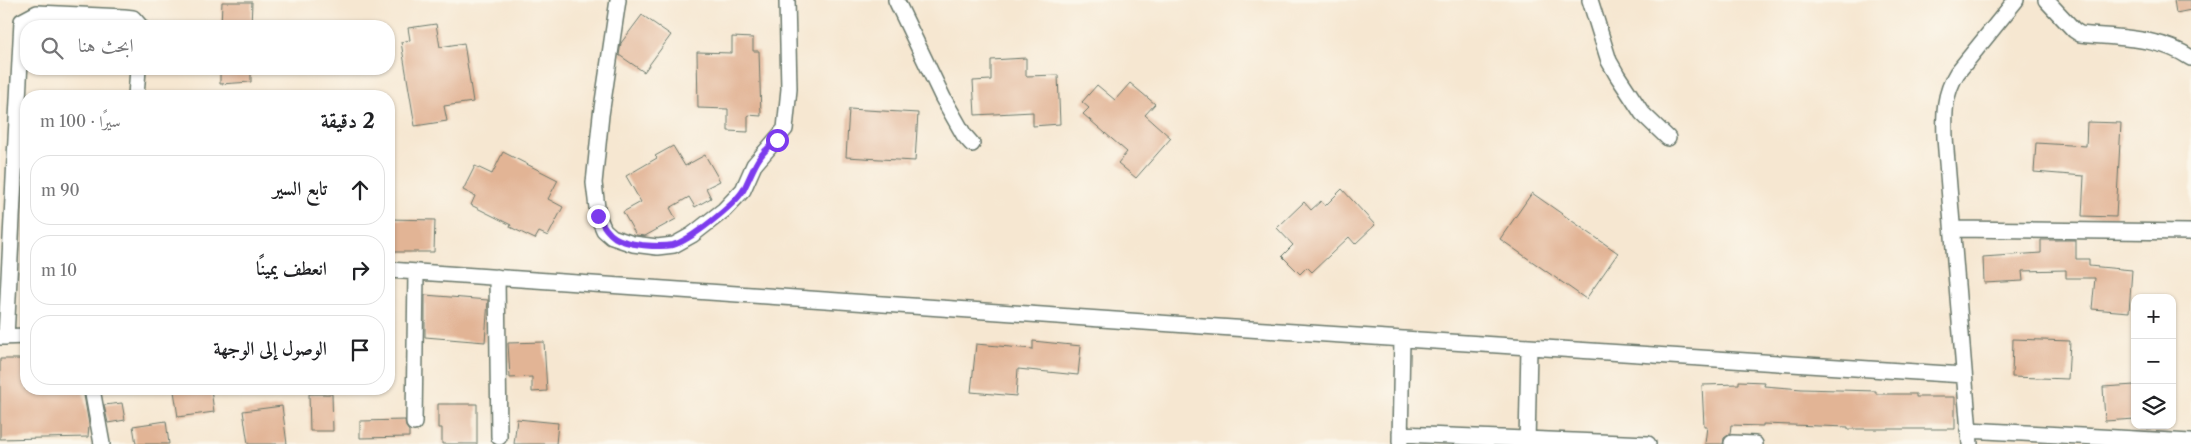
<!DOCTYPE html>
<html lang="ar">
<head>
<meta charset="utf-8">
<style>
  body { margin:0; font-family:"Libre Caslon Text",Amiri,serif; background:#f6f6f6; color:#202124; direction:rtl }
  .controls { position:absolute; right:15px; bottom:15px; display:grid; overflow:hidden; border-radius:10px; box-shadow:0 1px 4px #0004 }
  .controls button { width:45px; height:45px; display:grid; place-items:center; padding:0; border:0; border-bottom:1px solid #e0e0e0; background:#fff; color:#202124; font:25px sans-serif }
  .stop { position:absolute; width:15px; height:15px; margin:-11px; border:4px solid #7c3aed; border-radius:50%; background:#fff }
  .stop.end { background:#7c3aed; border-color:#fff; box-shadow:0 1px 5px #0008 }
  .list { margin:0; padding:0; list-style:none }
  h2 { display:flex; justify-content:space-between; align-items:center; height:65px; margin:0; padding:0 20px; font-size:21px }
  h2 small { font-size:16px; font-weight:400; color:#757577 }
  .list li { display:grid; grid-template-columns:32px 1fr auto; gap:15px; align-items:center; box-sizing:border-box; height:70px; margin:0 10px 10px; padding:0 10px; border:1px solid #e0e0e0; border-radius:20px }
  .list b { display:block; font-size:19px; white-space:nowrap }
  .list em { font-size:16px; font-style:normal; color:#757577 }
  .icon { flex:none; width:28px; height:28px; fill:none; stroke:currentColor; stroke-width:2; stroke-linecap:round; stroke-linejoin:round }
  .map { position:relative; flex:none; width:2191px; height:444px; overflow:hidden; direction:ltr }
  .search { position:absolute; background:#fff; box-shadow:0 1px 4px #0004; left:20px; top:20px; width:375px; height:55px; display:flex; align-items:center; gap:12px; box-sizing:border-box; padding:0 18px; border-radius:20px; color:#757577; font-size:19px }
  .panel { position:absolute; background:#fff; box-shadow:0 1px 4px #0004; left:20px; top:90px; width:375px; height:305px; border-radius:20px; direction:rtl }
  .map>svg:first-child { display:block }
  .building { fill:#e2b495 }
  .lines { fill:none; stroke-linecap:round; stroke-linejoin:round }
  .minor-casing { stroke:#6a786b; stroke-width:18 }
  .minor { stroke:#fff; stroke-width:15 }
  .route { stroke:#7c3aed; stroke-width:6 }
</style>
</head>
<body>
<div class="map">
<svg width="2191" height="444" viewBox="0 0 2191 444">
  <rect width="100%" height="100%" fill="#fbf7ec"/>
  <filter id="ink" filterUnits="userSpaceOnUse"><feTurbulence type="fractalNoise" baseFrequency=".02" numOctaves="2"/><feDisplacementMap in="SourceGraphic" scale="10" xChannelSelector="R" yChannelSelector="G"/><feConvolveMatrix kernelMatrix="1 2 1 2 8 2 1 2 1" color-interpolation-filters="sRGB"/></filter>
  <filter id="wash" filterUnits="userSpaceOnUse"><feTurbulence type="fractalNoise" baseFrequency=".0096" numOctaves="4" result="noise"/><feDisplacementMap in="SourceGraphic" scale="20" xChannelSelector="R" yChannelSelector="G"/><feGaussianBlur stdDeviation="1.12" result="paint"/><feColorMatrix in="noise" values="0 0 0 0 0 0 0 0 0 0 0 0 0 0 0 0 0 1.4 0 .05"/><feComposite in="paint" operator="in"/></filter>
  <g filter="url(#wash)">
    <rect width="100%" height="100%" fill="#f6e7d1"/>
    <g id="blocks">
      <path class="building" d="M 2174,0 L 2191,0 L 2191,10 L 2176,13 Z
        M 222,2 L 252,2 L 251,26 L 221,26 Z
        M 642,15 L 671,35 L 644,72 L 619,55 L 621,43 Z
        M 436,24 L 440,47 L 464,43 L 473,102 L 444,106 L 447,121 L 415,126 L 401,42 L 410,40 L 408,28 Z
        M 732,37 L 753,38 L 753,51 L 759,51 L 761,116 L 748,115 L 748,132 L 728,131 L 728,109 L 698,108 L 697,52 L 732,53 Z
        M 1026,58 L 1026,76 L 1058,75 L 1060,124 L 1033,126 L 1033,112 L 975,115 L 973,81 L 991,80 L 991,60 Z
        M 220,69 L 251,69 L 251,82 L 220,84 Z
        M 1130,83 L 1155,104 L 1145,115 L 1171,138 L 1136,178 L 1118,163 L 1127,152 L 1083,114 L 1089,108 L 1082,102 L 1097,85 L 1115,100 Z
        M 849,109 L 918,113 L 915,161 L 846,157 Z
        M 2087,122 L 2121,123 L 2116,217 L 2082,216 L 2084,176 L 2034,172 L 2036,143 L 2086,146 Z
        M 673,146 L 685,166 L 705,155 L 720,181 L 706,188 L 711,198 L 695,207 L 689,197 L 670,208 L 676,219 L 645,236 L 636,235 L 623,212 L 641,202 L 626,176 L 657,158 L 655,156 Z
        M 503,152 L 558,180 L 548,199 L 563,207 L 548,236 L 539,232 L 535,239 L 510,227 L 511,225 L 471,205 L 475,196 L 463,190 L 475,166 L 492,174 Z
        M 1342,189 L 1375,225 L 1355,244 L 1349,237 L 1312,272 L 1307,267 L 1300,274 L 1282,256 L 1293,245 L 1277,228 L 1304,202 L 1311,210 L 1321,201 L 1325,206 Z
        M 1532,193 L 1618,253 L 1586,299 L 1500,239 Z
        M 389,219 L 435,220 L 434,252 L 389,252 Z
        M 2041,240 L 2076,240 L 2076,259 L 2089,259 L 2089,266 L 2132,270 L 2129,312 L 2092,309 L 2095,278 L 2066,278 L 2066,270 L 2022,271 L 2023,281 L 1984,283 L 1983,257 L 2041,253 Z
        M 425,295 L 488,300 L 485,342 L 425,337 Z
        M 2013,339 L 2070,341 L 2068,379 L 2012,377 Z
        M 1033,341 L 1081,346 L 1078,375 L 1018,369 L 1016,396 L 971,392 L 976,344 L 1033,349 Z
        M 544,342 L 547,391 L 532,392 L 532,377 L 510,378 L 508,343 Z
        M 0,359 L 26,359 L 26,389 L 83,389 L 89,425 L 88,437 L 0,439 Z
        M 1739,381 L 1765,382 L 1764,386 L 1802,389 L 1876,391 L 1876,394 L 1916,394 L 1916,397 L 1955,397 L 1955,429 L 1848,429 L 1848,427 L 1763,424 L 1763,426 L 1731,425 L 1730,434 L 1724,438 L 1723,444 L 1705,444 L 1707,426 L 1704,426 L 1702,385 L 1739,384 Z
        M 2135,385 L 2135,419 L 2105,421 L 2103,387 Z
        M 189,389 L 211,389 L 214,412 L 178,417 L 174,391 Z
        M 309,394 L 332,394 L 333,431 L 310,431 Z
        M 122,403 L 125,420 L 108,423 L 104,405 Z
        M 438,404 L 477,404 L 477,444 L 442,444 L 442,428 L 438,428 Z
        M 282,406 L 287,444 L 248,444 L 243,411 Z
        M 517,419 L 558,423 L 556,444 L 514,444 Z
        M 405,420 L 406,427 L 409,431 L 409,437 L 360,438 L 360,421 Z
        M 166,421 L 169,444 L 136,444 L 133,426 Z"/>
    </g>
  </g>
  <g filter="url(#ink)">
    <use href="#blocks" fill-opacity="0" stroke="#6a786b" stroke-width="1"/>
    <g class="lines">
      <g class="minor-casing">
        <path id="minor" d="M 618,0 L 601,115 L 594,183 L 598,216 L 604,230 L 612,237 L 633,244 L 657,247 L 674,245 L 692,235 L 724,210 L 743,190 L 754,165 L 785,129 L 789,89 L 787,0
          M 896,0 L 943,98 L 964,135 L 972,144
          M 1590,0 L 1609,61 L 1617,75 L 1642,113 L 1668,138
          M 2046,0 L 2074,30 L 2080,34 C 2116,38 2159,36 2191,58
          M 136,96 L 138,69
          M 1953,229 L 2191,232
          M 389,270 L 1202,326 L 1964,375
          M 497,277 L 499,437
          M 0,337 L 26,336
          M 6,337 L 22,21 L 37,13 L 124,17 L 133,18 L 140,26
          M 92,389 L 102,444
          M 414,423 L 416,272
          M 1968,430 L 2191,442
          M 1400,434 L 1648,444
          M 1400,442 L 1402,339
          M 1732,443 L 1755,444
          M 1527,444 L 1529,347
          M 1970,444 L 1945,138 C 1944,113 1944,94 1957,73 L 2016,0"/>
      </g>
      <use href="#minor" class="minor"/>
    </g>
  </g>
  <g class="lines" filter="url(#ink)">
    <path class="route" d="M 598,216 C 609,238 618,242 642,245 C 653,246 662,247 673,245 C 689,241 736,204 744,189 C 756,165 755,158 777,140"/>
  </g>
</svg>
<div class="controls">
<button>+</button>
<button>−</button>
<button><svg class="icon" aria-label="layers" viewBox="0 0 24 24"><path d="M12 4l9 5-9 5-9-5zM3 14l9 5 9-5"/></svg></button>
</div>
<div class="stop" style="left:777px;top:140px"></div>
<div class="stop end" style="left:598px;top:216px"></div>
<div class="search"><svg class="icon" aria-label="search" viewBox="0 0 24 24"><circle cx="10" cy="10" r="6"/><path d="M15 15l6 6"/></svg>ابحث هنا</div>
<section class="panel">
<h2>2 دقيقة<small>سيرًا · 100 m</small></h2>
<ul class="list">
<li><svg class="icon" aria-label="ahead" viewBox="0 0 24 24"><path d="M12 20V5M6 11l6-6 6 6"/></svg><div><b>تابع السير</b></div><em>90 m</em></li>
<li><svg class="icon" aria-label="right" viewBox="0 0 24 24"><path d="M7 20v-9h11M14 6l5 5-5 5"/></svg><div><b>انعطف يمينًا</b></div><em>10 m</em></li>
<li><svg class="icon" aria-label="arrive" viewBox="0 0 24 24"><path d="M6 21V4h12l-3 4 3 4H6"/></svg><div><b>الوصول إلى الوجهة</b></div></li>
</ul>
</section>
</div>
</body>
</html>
